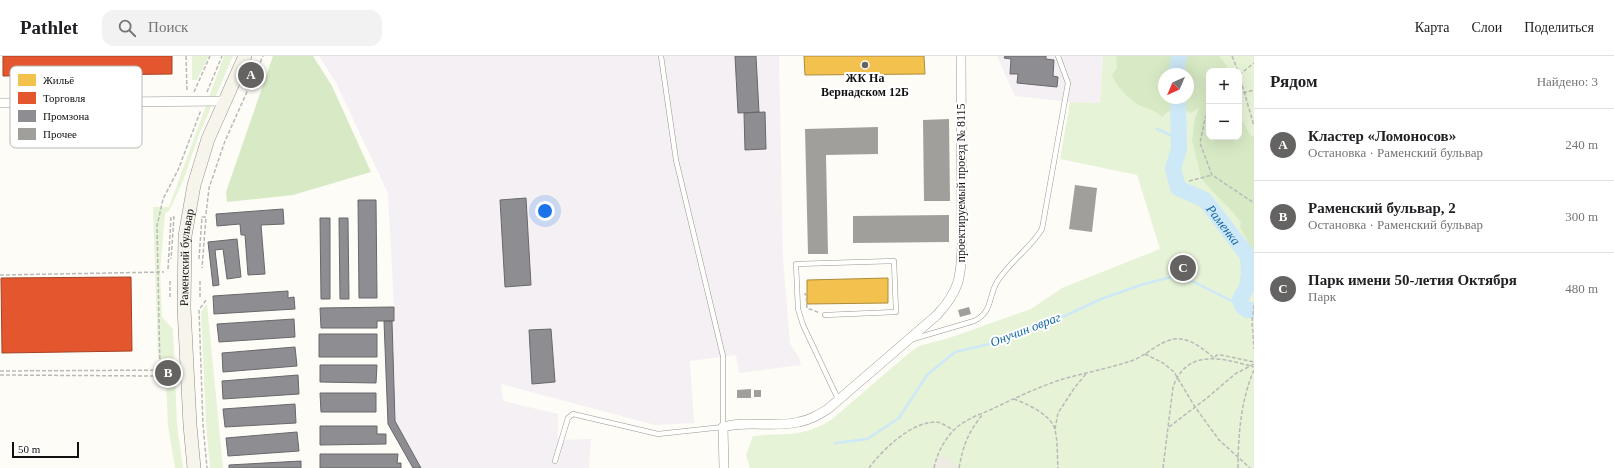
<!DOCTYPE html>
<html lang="ru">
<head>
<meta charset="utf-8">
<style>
  body { margin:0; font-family:"Times New Roman",serif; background:#f2f2f2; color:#202124 }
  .controls { position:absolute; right:12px; top:12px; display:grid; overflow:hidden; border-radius:8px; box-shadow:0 4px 16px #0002 }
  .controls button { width:36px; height:36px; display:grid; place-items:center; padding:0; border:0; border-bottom:1px solid #e0e0e0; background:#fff; color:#202124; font:20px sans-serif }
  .compass { position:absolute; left:1158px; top:12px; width:36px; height:36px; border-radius:50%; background:#fff; box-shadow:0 4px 16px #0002; rotate:224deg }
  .scale { position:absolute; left:12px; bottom:10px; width:67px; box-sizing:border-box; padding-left:4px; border:2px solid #111; border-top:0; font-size:11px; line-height:14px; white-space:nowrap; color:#111; -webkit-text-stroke:3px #fff; paint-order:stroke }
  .you { position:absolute; left:545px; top:155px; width:14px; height:14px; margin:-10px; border:3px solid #fff; border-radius:50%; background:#1a73e8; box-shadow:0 0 0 6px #1a73e833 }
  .badge { display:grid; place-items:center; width:26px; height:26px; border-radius:50%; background:#646362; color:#fff; font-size:13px; font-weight:700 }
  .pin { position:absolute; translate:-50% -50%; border:2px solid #fff; box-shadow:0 1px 4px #0006 }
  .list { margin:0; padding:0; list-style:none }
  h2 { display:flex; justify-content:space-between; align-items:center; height:52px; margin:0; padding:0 16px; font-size:17px }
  h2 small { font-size:13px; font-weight:400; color:#757577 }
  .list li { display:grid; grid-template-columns:26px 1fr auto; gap:12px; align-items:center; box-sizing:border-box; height:72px; padding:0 16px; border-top:1px solid #e0e0e0 }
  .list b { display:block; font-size:15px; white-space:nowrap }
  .list p { margin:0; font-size:13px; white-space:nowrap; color:#757577 }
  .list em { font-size:13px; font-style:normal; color:#757577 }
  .icon { flex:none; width:22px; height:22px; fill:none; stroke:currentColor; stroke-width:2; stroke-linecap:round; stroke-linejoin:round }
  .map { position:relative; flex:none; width:1254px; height:412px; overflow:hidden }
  header { display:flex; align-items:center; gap:24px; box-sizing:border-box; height:56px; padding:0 20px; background:#fff; border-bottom:1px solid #e0e0e0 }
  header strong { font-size:19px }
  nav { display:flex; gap:22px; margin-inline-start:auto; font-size:14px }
  .search { width:280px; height:36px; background:#f2f2f2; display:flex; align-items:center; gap:10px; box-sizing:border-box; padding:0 14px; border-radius:12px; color:#757577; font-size:15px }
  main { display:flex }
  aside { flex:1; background:#fff }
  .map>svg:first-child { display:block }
  .industrial { fill:#f5f0f3 }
  .green { fill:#e7f3d7; fill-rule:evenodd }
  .forest { fill:#d8eac5; fill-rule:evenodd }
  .plaza { fill:#edebe2 }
  .homes { fill:#f2c14e; stroke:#ae8c3c }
  .shops { fill:#e4572e; stroke:#a54225 }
  .industry { fill:#8d8d92; stroke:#68686b }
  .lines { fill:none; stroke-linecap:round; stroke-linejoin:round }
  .stream { stroke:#cde8f7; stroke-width:2.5 }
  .river { stroke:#cde8f7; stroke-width:16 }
  .building { fill:#a19f9c }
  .lane-casing { stroke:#979795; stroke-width:5.5 }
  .street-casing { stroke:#979795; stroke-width:10 }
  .secondary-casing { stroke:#8e8d8b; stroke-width:14 }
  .path { stroke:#b9b9b8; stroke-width:1.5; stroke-dasharray:4 2; stroke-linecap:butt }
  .lane { stroke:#fffffe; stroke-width:4.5 }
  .street { stroke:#fffffe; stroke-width:9 }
  .secondary { stroke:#f6f4eb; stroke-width:13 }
  .poi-dot { fill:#646362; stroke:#fff; stroke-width:1.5 }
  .labels { text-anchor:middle; stroke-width:4; stroke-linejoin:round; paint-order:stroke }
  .poi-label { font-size:12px; font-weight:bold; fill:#111; stroke:#fff }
  .street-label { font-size:12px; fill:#111; stroke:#fff }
  .water-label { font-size:13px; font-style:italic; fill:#1768a6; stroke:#fff }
  .key { fill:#fff; stroke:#b8b8b8; stroke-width:1 }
  .key-label { font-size:11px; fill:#111 }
</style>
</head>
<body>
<header>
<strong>Pathlet</strong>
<div class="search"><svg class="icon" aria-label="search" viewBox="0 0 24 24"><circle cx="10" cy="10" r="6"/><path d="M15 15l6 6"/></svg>Поиск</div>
<nav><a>Карта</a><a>Слои</a><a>Поделиться</a></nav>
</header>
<main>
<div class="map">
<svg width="1254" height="412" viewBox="0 0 1254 412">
  <rect width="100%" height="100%" fill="#fdfcf7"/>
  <path class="industrial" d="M 319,0 L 779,0 L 783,203 L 790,288 L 799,301 L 801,309 L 739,317 L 736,299 L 690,305 L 694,367 L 655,369 L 501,328 L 503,345 L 558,358 L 558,384 L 591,383 L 589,412 L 421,412 L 395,365 L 392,265 L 394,265 L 394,251 L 388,137 L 336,27 Z
    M 997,0 L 1103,0 L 1100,47 L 1070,46 L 1015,40 Z"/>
  <path class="green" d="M 192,0 L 209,0 L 197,24 L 192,24 Z
    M 224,0 L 233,0 L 199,79 L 183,125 L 169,155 L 165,157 L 160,216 L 162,261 L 173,273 L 177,369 L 183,412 L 175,412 L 168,370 L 166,327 L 158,299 L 153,151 L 169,151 Z
    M 1103,0 L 1254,0 L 1254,412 L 750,412 L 746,399 L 753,380 C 786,376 800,383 831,364 L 908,298 L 919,290 L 949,282 L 1031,253 L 1062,232 L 1160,193 L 1137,119 L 1060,103 L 1070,46 L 1100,47 ZM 1209,15 L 1239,15 L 1239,81 L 1209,81 ZM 1164,18 L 1188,18 L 1188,42 L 1164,42 Z
    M 207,248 L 223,412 L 210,412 L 206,367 L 201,256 Z"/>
  <path class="forest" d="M 273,0 L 313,0 L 332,30 L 371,116 L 293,139 L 227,146 L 226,136 Z
    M 1116,0 L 1219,0 L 1226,9 L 1229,15 L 1209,15 L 1209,81 L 1239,81 L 1239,45 L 1242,54 L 1242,64 L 1251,80 L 1254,79 L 1254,198 L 1240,171 L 1241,167 L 1232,155 L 1214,137 L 1201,122 L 1192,84 L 1195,63 L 1199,52 L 1191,57 C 1178,51 1174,50 1162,61 C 1153,52 1146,53 1137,48 C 1127,41 1116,30 1112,19 L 1117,12 ZM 1164,18 L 1188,18 L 1188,42 L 1164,42 Z"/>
  <path class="plaza" d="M 941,400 L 948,402 L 958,412 L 934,412 L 936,403 Z"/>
  <path class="homes" d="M 804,0 L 924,0 L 925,18 L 805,19 Z
    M 888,222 L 888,247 L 807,248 L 807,224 Z"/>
  <path class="shops" d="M 3,0 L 172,0 L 172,18 L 3,20 Z
    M 131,221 L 132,295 L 2,297 L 1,222 Z"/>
  <path class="industry" d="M 735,0 L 756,0 L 759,56 L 738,57 Z
    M 1005,0 L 1046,0 L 1046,3 L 1054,4 L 1053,20 L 1058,21 L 1057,31 L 1017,27 L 1018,18 L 1010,18 L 1011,3 L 1004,2 Z
    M 765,56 L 766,93 L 745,94 L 744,57 Z
    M 526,142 L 531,229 L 505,231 L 500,144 Z
    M 358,144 L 376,144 L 377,242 L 359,242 Z
    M 283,153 L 284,168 L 261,169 L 265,218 L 248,219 L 245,179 L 241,179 L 240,168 L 217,170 L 216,158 Z
    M 320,162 L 330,162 L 330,243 L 321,243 Z
    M 339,162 L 348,162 L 349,243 L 340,243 Z
    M 237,183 L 241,221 L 227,223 L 223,193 L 215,194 L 219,229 L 213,230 L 208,186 Z
    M 288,235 L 288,242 L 294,241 L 295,253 L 214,258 L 213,240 Z
    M 394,251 L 394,265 L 377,265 L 377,272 L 321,272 L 320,252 Z
    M 294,263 L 295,281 L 219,286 L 217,268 Z
    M 384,265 L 392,265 L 395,365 L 421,412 L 413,412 L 388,368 Z
    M 551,273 L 555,326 L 532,328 L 529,274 Z
    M 319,278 L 377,278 L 377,301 L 319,301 Z
    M 295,291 L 297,310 L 223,316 L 222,297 Z
    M 320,309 L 377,309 L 376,327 L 320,326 Z
    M 298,319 L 299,338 L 223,343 L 222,325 Z
    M 320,337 L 376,337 L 376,356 L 321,356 Z
    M 295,348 L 296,367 L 225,371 L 223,353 Z
    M 320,370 L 377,370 L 377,378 L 386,378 L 386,388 L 320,389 Z
    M 297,376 L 299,395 L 228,400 L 226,382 Z
    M 320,398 L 398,398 L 397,407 L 401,407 L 401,412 L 320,412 Z
    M 301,405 L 301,412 L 229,412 L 229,409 Z"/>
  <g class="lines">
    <path class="stream" d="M 1157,73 L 1179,83
      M 835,387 L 867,383 L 899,362 L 927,319 L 955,296 L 998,286 L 1067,259 L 1101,243 L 1144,228 L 1171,221 L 1194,226 L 1242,250"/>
    <g class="river">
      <path d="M 1176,18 L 1179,0"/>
      <path id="s1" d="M 1178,42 L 1179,93 L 1173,112 L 1178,132 L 1205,144 L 1248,200 L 1249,218 L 1247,231 L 1240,243 L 1242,250 L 1247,254 L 1254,254"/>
    </g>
  </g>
  <path class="building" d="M 949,63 L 950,145 L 924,145 L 923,64 Z
    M 878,71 L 878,98 L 826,99 L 828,198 L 808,198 L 805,73 Z
    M 1075,129 L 1097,132 L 1092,176 L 1069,173 Z
    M 949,159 L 949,186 L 853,187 L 853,160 Z
    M 969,251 L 971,258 L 960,261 L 958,254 Z
    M 751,333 L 751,342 L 737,342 L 737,334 Z
    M 754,334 L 761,334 L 761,341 L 754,341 Z"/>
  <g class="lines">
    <g class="lane-casing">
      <path id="lane" d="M 825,259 L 896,256 L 894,205 L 796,208 L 798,253 L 803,269 L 838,343
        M 913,283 L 974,265 C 993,256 988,241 997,226 C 1009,206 1030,193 1042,173 L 1068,27 L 1058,0
        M 555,405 L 568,362 L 573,358 L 658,378 L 723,371 L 723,300 L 676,104 L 661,0"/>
    </g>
    <g class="street-casing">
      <path id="street" d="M 0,47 L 225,45
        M 724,412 L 723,371 C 748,364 774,372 799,366 C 810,364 818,359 828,353 L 937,259 C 960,234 961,221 962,189 L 961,0"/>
    </g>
    <g class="secondary-casing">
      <g id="secondary">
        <path id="s2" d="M 194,412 L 190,369 L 184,252 L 185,180 L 194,129 L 208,83 L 245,0"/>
      </g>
    </g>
    <path class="path" d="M 186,0 L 187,36
      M 1232,0 L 1238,15
      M 1239,18 L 1254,70
      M 1239,19 L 1254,7
      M 194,36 L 210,0
      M 207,36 L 222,0
      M 1243,37 L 1254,34
      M 1209,53 L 1205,63 L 1200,87 L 1212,119 L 1254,147
      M 1189,125 L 1212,119
      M 206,158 L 209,132 L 225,85 L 263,0
      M 199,203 L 202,161 L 206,161 L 202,212
      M 168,213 L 171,161 L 174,161 L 171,203
      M 0,219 L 164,216
      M 170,225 L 170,243
      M 200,225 L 200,243
      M 804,238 L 806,238 L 807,252 L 820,257
      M 206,244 L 199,254 L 203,369 L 207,412
      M 1254,249 L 1252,265 L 1254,293
      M 1145,298 L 1163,307 L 1174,316 L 1195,351 L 1219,384 L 1250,412
      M 0,315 L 176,314
      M 0,319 L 154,320 L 159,317 L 160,314 L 157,170 L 163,143 L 178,114 L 201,54
      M 1014,343 C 1027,348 1052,359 1055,374 C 1058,386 1057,400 1058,412
      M 1169,371 L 1207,342 L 1235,318 L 1254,308
      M 1055,373 L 1058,357 L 1075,331 L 1086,318
      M 869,412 C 882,394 912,365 937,366 C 942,367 948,371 953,374
      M 934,412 C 937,398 943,386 953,375 C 962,365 978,359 990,354 C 1013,343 1036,332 1060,324 C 1083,317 1107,313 1131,305 C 1146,300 1158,286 1174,283 C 1190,281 1203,293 1214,302 L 1217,299 L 1221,299 L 1254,306
      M 959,412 C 963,390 968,376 983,358
      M 1163,412 L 1173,331 C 1187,292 1222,302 1254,311
      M 1238,412 C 1238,380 1241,343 1254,314"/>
    <use href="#lane" class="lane"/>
    <use href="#street" class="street"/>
    <use href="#secondary" class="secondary"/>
  </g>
  <circle class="poi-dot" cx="865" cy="9" r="4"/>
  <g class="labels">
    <g class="poi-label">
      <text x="865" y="26">ЖК На<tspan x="865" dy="14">Вернадском 12Б</tspan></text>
    </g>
    <g class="street-label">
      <text transform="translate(961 127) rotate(-90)" y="4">проектируемый проезд № 8115</text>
      <text dy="4" stroke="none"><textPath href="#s2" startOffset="211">Раменский бульвар</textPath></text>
    </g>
    <g class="water-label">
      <text dy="5" stroke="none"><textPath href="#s1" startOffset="152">Раменка</textPath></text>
      <text transform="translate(1025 273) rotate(-21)" y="5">Онучин овраг</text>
    </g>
  </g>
  <rect x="10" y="10" width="132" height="82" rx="6" class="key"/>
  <rect x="18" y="18" width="18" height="12" fill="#f2c14e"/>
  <rect x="18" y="36" width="18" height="12" fill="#e4572e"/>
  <rect x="18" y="54" width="18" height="12" fill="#8d8d92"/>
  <rect x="18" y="72" width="18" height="12" fill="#a19f9c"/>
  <g class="key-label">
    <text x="43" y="28">Жильё</text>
    <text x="43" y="46">Торговля</text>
    <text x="43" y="64">Промзона</text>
    <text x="43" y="82">Прочее</text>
  </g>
</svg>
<div class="controls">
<button>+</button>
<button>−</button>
</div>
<svg class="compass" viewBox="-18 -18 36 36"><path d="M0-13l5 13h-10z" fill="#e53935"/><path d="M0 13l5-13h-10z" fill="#757577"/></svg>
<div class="scale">50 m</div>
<div class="you"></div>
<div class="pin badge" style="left:251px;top:19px">A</div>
<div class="pin badge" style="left:168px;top:317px">B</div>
<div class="pin badge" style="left:1183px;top:212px">C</div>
</div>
<aside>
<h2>Рядом<small>Найдено: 3</small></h2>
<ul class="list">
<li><span class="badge">A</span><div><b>Кластер «Ломоносов»</b><p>Остановка · Раменский бульвар</p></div><em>240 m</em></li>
<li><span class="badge">B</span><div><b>Раменский бульвар, 2</b><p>Остановка · Раменский бульвар</p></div><em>300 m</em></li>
<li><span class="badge">C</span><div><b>Парк имени 50-летия Октября</b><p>Парк</p></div><em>480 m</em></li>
</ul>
</aside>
</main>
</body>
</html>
